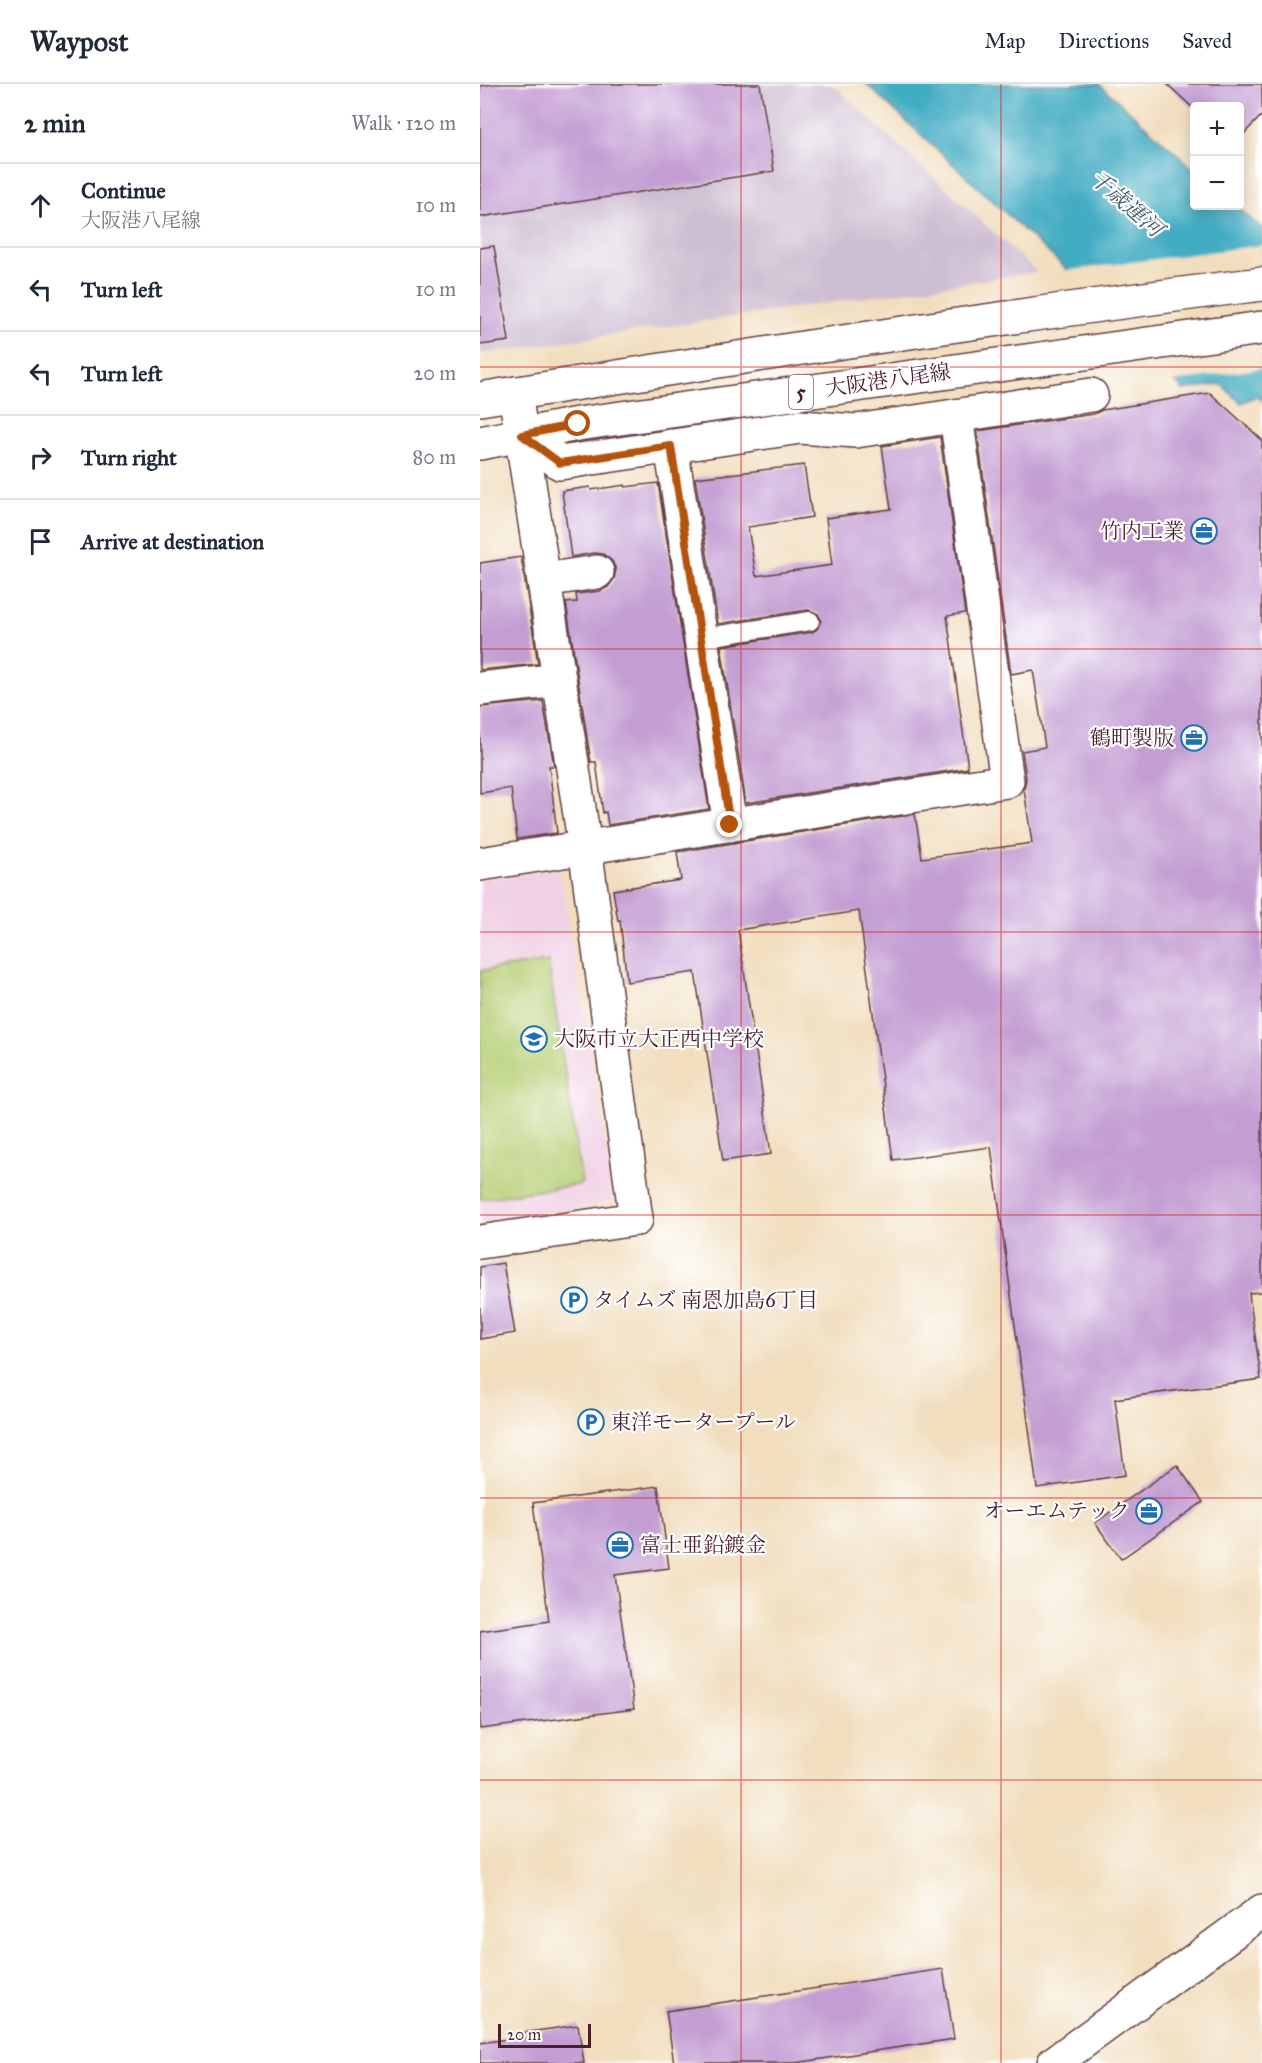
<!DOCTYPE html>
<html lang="en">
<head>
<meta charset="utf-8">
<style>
  body { margin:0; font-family:"IM FELL Great Primer","Noto Serif JP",serif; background:#f6f6f7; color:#1f2937 }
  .controls { position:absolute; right:18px; top:18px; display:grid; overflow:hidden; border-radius:6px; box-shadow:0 3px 15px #0003 }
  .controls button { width:54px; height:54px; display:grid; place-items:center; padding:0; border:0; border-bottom:2px solid #e0e1e3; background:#fff; color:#1f2937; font:30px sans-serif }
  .scale { position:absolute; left:18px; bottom:15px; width:93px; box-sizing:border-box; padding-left:6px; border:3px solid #4a1f2b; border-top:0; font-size:16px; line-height:21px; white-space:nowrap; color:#4a1f2b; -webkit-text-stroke:4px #fff; paint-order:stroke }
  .stop { position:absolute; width:18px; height:18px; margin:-14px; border:4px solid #b45309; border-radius:50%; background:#fff }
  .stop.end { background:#b45309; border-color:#fff; box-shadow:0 2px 6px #0008 }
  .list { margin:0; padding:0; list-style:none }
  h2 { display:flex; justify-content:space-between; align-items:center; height:78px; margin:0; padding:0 24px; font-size:26px }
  h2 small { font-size:20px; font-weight:400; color:#747a83 }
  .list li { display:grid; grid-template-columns:39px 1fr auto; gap:18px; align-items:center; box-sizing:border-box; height:84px; padding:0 24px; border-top:2px solid #e0e1e3 }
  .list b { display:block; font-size:22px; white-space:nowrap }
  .list p { margin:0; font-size:20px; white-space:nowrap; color:#747a83 }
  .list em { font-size:20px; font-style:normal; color:#747a83 }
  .icon { flex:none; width:33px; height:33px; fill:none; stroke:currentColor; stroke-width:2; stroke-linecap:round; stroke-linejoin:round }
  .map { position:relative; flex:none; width:782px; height:1979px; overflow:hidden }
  header { display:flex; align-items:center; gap:36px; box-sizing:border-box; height:84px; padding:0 30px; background:#fff; border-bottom:2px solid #e0e1e3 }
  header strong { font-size:28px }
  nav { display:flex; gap:33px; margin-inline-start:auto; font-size:21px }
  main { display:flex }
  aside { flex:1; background:#fff }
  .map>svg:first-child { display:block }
  .built { fill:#f0d0e4 }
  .industrial { fill:#cebed1 }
  .green { fill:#b6cf74; stroke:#807750; stroke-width:1.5 }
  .water { fill:#43acc2; stroke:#466676; stroke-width:1.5 }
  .pier { fill:#f1debe }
  .building { fill:#c39ed3 }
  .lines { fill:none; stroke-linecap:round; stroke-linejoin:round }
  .service-casing { stroke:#633c41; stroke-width:21 }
  .minor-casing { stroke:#633c41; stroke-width:36 }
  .tertiary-casing { stroke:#633c41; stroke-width:36 }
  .primary-casing { stroke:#633c41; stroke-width:36 }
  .service { stroke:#fff; stroke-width:18 }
  .minor { stroke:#fff; stroke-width:33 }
  .tertiary { stroke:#fff; stroke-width:33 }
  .primary { stroke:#fff; stroke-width:33 }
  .route { stroke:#b45309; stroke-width:8 }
  .grid { fill:none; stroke:#d62828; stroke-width:1.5; stroke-opacity:0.55 }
  .labels { text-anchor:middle; stroke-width:4.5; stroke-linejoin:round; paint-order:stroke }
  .shield { fill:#fff; stroke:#80626b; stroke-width:1.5 }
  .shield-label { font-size:20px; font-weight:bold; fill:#4a1f2b }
  .street-label { font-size:21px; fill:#4a1f2b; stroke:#fff }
  .poi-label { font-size:21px; fill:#4a1f2b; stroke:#fff; text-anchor:start }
  .water-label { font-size:22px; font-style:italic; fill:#475e6f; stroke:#fff }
</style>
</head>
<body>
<header>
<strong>Waypost</strong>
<nav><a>Map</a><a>Directions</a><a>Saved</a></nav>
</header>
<main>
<aside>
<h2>2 min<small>Walk · 120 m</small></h2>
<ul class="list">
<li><svg class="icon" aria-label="ahead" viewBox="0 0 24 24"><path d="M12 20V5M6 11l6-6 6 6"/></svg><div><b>Continue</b><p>大阪港八尾線</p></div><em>10 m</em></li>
<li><svg class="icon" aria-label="left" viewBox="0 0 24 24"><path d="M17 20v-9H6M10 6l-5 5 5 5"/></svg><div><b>Turn left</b></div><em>10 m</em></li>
<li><svg class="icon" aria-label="left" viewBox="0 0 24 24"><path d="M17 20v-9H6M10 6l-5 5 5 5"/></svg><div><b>Turn left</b></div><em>20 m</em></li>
<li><svg class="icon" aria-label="right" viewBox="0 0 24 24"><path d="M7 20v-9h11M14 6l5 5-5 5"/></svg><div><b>Turn right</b></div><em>80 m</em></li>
<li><svg class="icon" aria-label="arrive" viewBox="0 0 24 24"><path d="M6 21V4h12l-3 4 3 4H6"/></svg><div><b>Arrive at destination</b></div></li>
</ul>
</aside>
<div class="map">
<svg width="782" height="1979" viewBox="0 0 782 1979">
  <rect width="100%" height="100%" fill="#fff"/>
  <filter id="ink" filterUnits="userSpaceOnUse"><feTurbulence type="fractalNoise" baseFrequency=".0167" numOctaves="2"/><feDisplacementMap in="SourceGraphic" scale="12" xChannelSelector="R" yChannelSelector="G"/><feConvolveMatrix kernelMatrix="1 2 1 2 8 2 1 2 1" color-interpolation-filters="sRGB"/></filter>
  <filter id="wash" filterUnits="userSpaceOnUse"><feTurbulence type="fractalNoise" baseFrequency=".008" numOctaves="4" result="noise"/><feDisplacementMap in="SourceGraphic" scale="24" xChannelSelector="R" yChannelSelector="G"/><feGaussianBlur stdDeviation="1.35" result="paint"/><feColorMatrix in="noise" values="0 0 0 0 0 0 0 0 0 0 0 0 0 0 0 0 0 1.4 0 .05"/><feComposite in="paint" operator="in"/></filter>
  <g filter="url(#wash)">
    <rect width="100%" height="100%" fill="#f1debe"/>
    <path class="built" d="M 72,784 L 81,793 L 135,1116 L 124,1120 L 0,1139 L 0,795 Z"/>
    <path class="industrial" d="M 0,0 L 352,0 L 557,188 L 0,270 Z"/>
    <path class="green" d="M 68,877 L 102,1100 L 0,1115 L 0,887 Z"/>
    <path class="water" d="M 386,0 L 619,0 L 714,85 L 714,122 L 756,122 L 782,144 L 782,317 L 777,312 L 761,319 L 741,300 L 703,306 L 584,183 Z"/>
    <path class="pier" d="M 782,161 L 782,284 L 691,298 L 584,187 Z"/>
    <g id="blocks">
      <path class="building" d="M 15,0 L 280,0 L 294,87 L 0,133 L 0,2 Z
        M 687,0 L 782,0 L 782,31 L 759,55 L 759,22 L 714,22 L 714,25 Z
        M 14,162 L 29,257 L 0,261 L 0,164 Z
        M 730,309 L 782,356 L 782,1208 L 769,1209 L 781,1295 L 635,1315 L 645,1391 L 557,1404 L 511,1063 L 413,1076 L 379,827 L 258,846 L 291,1070 L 243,1077 L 215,888 L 147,898 L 140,836 L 138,837 L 133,806 L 201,796 L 197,768 L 435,730 L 442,774 L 552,759 L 544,705 L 546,694 L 542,667 L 565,663 L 553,586 L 531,590 L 497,347 L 614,330 L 622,326 Z
        M 460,353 L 485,529 L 467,532 L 488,684 L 266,719 L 241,562 L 332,548 L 337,545 L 341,536 L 338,530 L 328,526 L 238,540 L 215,394 L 324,381 L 332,433 L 268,443 L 276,492 L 352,481 L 346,434 L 411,425 L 402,362 Z
        M 178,399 L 229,725 L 128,741 L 126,728 L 123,729 L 116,678 L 111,678 L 86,519 L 97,518 L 96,510 L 120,507 L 128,503 L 134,495 L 136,486 L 132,477 L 123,470 L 114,469 L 91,473 L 82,407 L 110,403 L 111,406 L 145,401 L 145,403 Z
        M 41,473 L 58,580 L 0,586 L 0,479 Z
        M 63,617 L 74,682 L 69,682 L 77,749 L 37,755 L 31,704 L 0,709 L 0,623 Z
        M 23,1179 L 35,1249 L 0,1255 L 0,1183 Z
        M 697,1381 L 723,1418 L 641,1475 L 615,1439 Z
        M 178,1402 L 189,1484 L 135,1491 L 154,1625 L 0,1645 L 0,1547 L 69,1537 L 53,1419 Z
        M 463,1885 L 474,1955 L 315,1979 L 194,1979 L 186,1927 Z
        M 98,1941 L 104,1979 L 0,1979 L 0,1959 L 35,1954 L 35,1950 Z"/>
    </g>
  </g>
  <g filter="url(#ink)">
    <use href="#blocks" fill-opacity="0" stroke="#633c41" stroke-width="1.5"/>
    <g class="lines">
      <g class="service-casing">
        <path id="service" d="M 221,554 L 330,537"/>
      </g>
      <g class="minor-casing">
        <path id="minor" d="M 42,351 L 80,379 L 320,343 L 376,347 L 611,311
          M 191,362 L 250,741
          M 64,496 L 117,488
          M 0,605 L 79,596
          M 105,763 L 156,1135
          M 0,780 L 527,697 L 476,332"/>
      </g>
      <g class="tertiary-casing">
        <path id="tertiary" d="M 35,309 L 105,763
          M 0,1158 L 156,1135
          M 574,1979 L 782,1827"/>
      </g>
      <g class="primary-casing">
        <path id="primary" d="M 0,315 C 260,273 521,232 782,200
          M 0,359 L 98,340 L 782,244"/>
      </g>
      <use href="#service" class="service"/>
      <use href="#minor" class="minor"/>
      <use href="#tertiary" class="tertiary"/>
      <use href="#primary" class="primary"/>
    </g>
  </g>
  <g class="lines" filter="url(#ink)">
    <path class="route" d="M 98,340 L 42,351 L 80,379 L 191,362 L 250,741"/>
  </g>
  <path class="grid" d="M 261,0 L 261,1979M 521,0 L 521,1979M 0,283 L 782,283M 0,565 L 782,565M 0,848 L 782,848M 0,1131 L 782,1131M 0,1414 L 782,1414M 0,1696 L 782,1696"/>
  <defs>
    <g id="office-ring" transform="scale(1.35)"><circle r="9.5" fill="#fff" stroke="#1f6fb2" stroke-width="1.5"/><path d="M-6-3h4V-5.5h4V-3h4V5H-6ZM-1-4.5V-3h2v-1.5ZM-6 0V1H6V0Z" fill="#1f6fb2"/></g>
    <g id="school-ring" transform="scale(1.35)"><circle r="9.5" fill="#fff" stroke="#1f6fb2" stroke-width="1.5"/><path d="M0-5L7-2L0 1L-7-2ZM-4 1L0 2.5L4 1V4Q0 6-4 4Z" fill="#1f6fb2"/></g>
    <g id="parking-ring" transform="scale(1.35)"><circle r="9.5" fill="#fff" stroke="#1f6fb2" stroke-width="1.5"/><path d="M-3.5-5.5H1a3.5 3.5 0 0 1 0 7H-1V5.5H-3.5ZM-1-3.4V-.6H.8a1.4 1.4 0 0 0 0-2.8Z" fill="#1f6fb2"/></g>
  </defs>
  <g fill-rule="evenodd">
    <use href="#office-ring" x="724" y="447"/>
    <use href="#office-ring" x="714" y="654"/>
    <use href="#school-ring" x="54" y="955"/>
    <use href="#parking-ring" x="94" y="1216"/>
    <use href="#parking-ring" x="111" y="1338"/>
    <use href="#office-ring" x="669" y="1427"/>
    <use href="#office-ring" x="140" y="1461"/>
  </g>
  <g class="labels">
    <rect class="shield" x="309" y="291" width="24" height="34" rx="4.5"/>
    <g class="shield-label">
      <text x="321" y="315">5</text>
    </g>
    <g class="street-label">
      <text transform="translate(408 296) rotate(-8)" y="7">大阪港八尾線</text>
    </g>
    <g class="poi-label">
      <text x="704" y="454" text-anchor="end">竹内工業</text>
      <text x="694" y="661" text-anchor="end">鶴町製版</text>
      <text x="74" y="962">大阪市立大正西中学校</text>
      <text x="113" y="1223">タイムズ 南恩加島6丁目</text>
      <text x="130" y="1345">東洋モータープール</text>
      <text x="650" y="1434" text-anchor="end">オーエムテック</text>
      <text x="160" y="1468">富士亜鉛鍍金</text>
    </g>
    <g class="water-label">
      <text transform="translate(647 119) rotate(41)" y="8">千歳運河</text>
    </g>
  </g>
</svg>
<div class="controls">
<button>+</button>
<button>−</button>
</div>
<div class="scale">20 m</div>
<div class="stop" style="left:98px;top:340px"></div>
<div class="stop end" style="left:250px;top:741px"></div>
</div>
</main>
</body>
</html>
